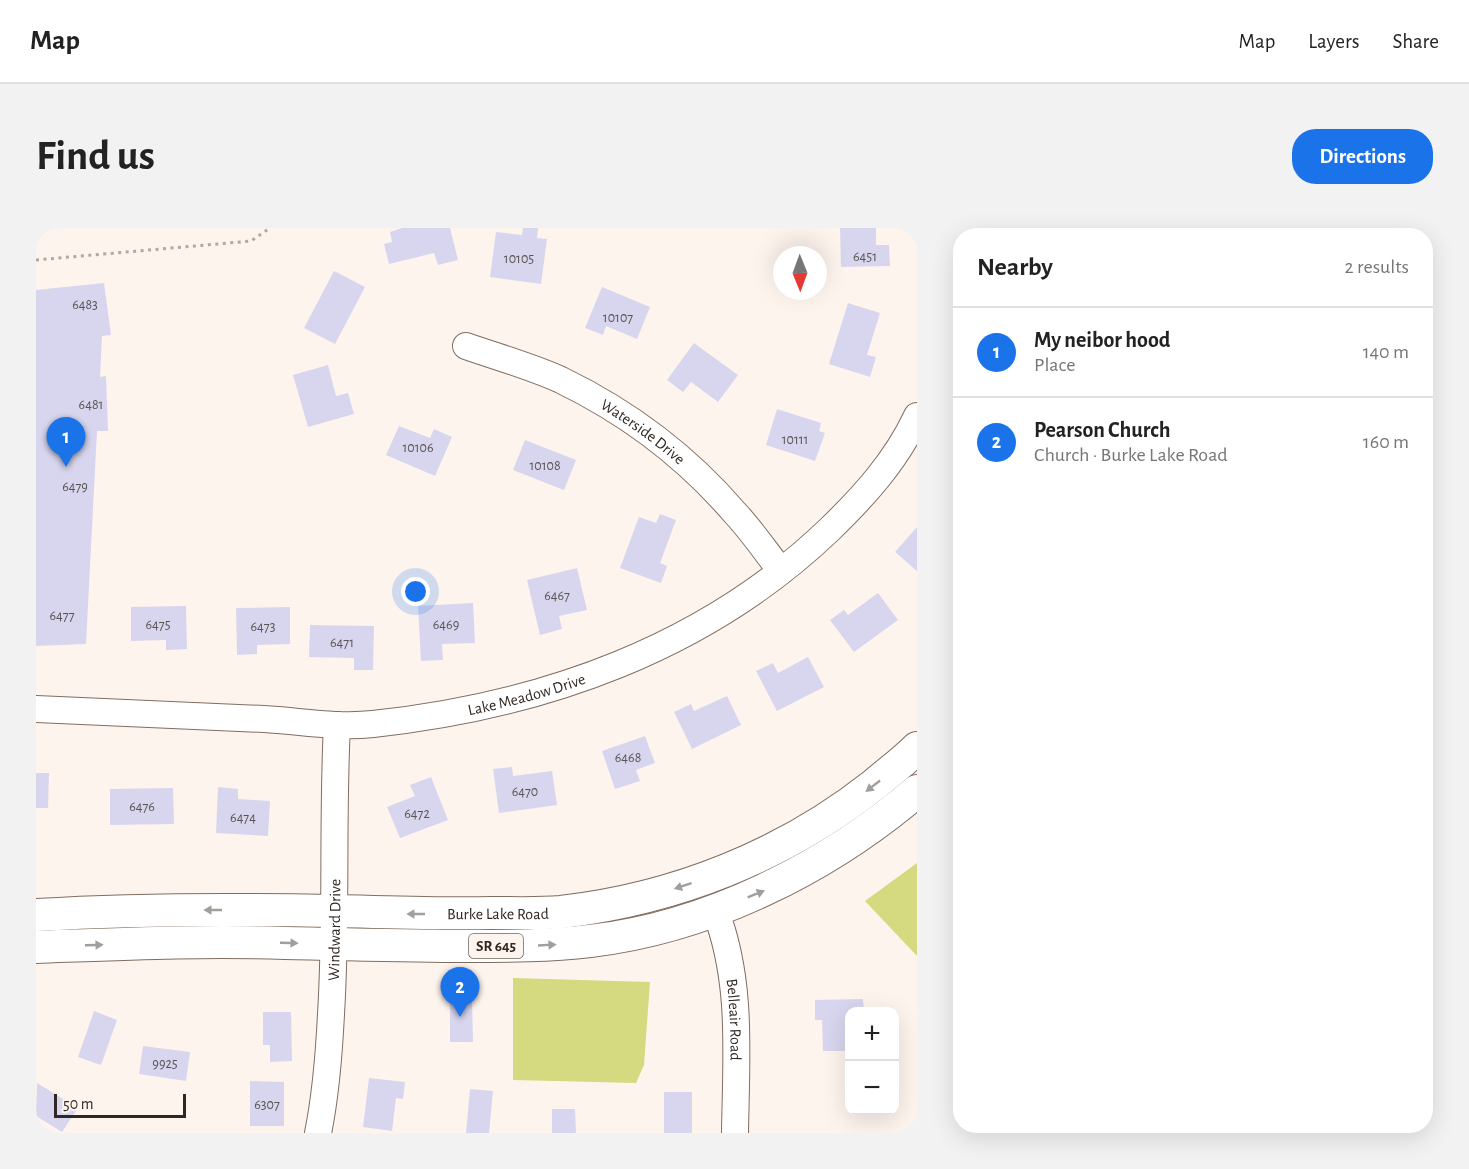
<!DOCTYPE html>
<html lang="en">
<head>
<meta charset="utf-8">
<style>
  body { margin:0; font-family:"Alegreya Sans",sans-serif; background:#f2f2f2; color:#222 }
  .controls { position:absolute; right:18px; bottom:18px; display:grid; overflow:hidden; border-radius:12px; box-shadow:0 6px 24px #0002 }
  .controls button { width:54px; height:54px; display:grid; place-items:center; padding:0; border:0; border-bottom:2px solid #e0e0e0; background:#fff; color:#222; font:30px sans-serif }
  .compass { position:absolute; left:737px; top:18px; width:54px; height:54px; border-radius:50%; background:#fff; box-shadow:0 6px 24px #0002; rotate:179deg }
  .scale { position:absolute; left:18px; bottom:15px; width:132px; box-sizing:border-box; padding-left:6px; border:3px solid #2f2721; border-top:0; font-size:16px; line-height:21px; white-space:nowrap; color:#2f2721; -webkit-text-stroke:4px #fdf4ee; paint-order:stroke }
  .you { position:absolute; left:380px; top:364px; width:21px; height:21px; margin:-15px; border:4px solid #fff; border-radius:50%; background:#1a73e8; box-shadow:0 0 0 9px #1a73e833 }
  .badge { display:grid; place-items:center; width:39px; height:39px; border-radius:50%; background:#1a73e8; color:#fff; font-size:20px; font-weight:700 }
  .pin { position:absolute; translate:-50% -50px; filter:drop-shadow(0 2px 3px #0008) }
  .pin::after { content:''; position:absolute; top:32px; width:21px; height:18px; background:inherit; clip-path:polygon(0 0,100% 0,50% 100%) }
  .list { margin:0; padding:0; list-style:none }
  h2 { display:flex; justify-content:space-between; align-items:center; height:78px; margin:0; padding:0 24px; font-size:26px }
  h2 small { font-size:20px; font-weight:400; color:#767676 }
  .list li { display:grid; grid-template-columns:39px 1fr auto; gap:18px; align-items:center; box-sizing:border-box; height:90px; padding:0 24px; border-top:2px solid #e0e0e0 }
  .list b { display:block; font-size:22px; white-space:nowrap }
  .list p { margin:0; font-size:20px; white-space:nowrap; color:#767676 }
  .list em { font-size:20px; font-style:normal; color:#767676 }
  .map { position:relative; flex:none; width:881px; height:905px; overflow:hidden; border-radius:24px }
  header { display:flex; align-items:center; gap:36px; box-sizing:border-box; height:84px; padding:0 30px; background:#fff; border-bottom:2px solid #e0e0e0 }
  header strong { font-size:28px }
  nav { display:flex; gap:33px; margin-inline-start:auto; font-size:21px }
  .intro { display:flex; align-items:center; justify-content:space-between; box-sizing:border-box; height:144px; padding:0 36px }
  h1 { margin:0; font-size:42px }
  .button { padding:15px 27px; border-radius:24px; background:#1a73e8; color:#fff; font-size:21px; font-weight:700 }
  main { display:flex; gap:36px; padding:0 36px }
  aside { flex:1; background:#fff; border-radius:24px; box-shadow:0 6px 24px #0002 }
  .map>svg:first-child { display:block }
  .green { fill:#d5d97f }
  .building { fill:#d8d6ee }
  .lines { fill:none; stroke-linecap:round; stroke-linejoin:round }
  .minor-casing { stroke:#816d5f; stroke-width:28 }
  .major-casing { stroke:#816d5f; stroke-width:34 }
  .path { stroke:#b0a8a2; stroke-width:3; stroke-dasharray:3 4.5; stroke-linecap:butt }
  .minor { stroke:#fff; stroke-width:26 }
  .major { stroke:#fff; stroke-width:32 }
  .oneway { fill:#a19e9b }
  .labels { text-anchor:middle; stroke-width:5; stroke-linejoin:round; paint-order:stroke }
  .number-label { font-size:14px; fill:#595354 }
  .shield { fill:#fdf4ee; stroke:#6d645e; stroke-width:1.5 }
  .shield-label { font-size:15px; font-weight:bold; fill:#2f2721 }
  .street-label { font-size:16px; fill:#2f2721; stroke:#fdf4ee }
</style>
</head>
<body>
<header>
<strong>Map</strong>
<nav><a>Map</a><a>Layers</a><a>Share</a></nav>
</header>
<div class="intro"><h1>Find us</h1><a class="button">Directions</a></div>
<main>
<div class="map">
<svg width="881" height="905" viewBox="0 0 881 905">
  <rect width="100%" height="100%" fill="#fdf4ee"/>
  <path class="green" d="M 881,635 L 881,728 L 829,673 Z
    M 477,750 L 614,754 L 608,837 L 600,855 L 477,852 Z"/>
  <path class="building" d="M 366,0 L 414,0 L 422,32 L 402,37 L 398,25 L 353,36 L 348,16 L 356,14 L 354,4 Z
    M 487,0 L 502,0 L 501,10 L 511,11 L 505,56 L 454,49 L 460,4 L 486,7 Z
    M 804,0 L 840,0 L 840,17 L 853,17 L 854,38 L 805,39 Z
    M 298,43 L 329,59 L 299,116 L 268,100 Z
    M 68,55 L 75,107 L 66,108 L 64,149 L 70,148 L 72,203 L 61,203 L 50,416 L 0,418 L 0,62 Z
    M 566,59 L 614,79 L 601,111 L 570,98 L 567,107 L 549,100 Z
    M 812,75 L 844,85 L 831,127 L 840,129 L 834,149 L 793,136 Z
    M 658,115 L 702,147 L 682,174 L 655,154 L 647,164 L 631,152 Z
    M 292,137 L 300,168 L 312,165 L 318,186 L 272,199 L 257,147 Z
    M 741,181 L 785,195 L 783,203 L 789,205 L 779,233 L 730,217 Z
    M 363,198 L 394,210 L 398,201 L 416,209 L 399,248 L 350,227 Z
    M 489,212 L 540,232 L 528,262 L 477,242 Z
    M 624,286 L 640,292 L 624,335 L 631,338 L 625,355 L 584,340 L 603,289 L 620,295 Z
    M 881,299 L 881,343 L 859,324 Z
    M 541,340 L 551,382 L 523,388 L 526,401 L 504,407 L 491,352 Z
    M 842,365 L 862,392 L 818,424 L 794,392 L 808,382 L 812,387 Z
    M 437,375 L 439,415 L 406,416 L 407,432 L 385,433 L 382,378 Z
    M 150,378 L 151,421 L 130,422 L 130,412 L 95,413 L 95,379 Z
    M 254,379 L 254,416 L 221,417 L 221,426 L 201,427 L 200,380 Z
    M 274,397 L 338,398 L 337,442 L 318,442 L 318,430 L 273,429 Z
    M 772,429 L 788,459 L 741,483 L 720,443 L 737,435 L 742,445 Z
    M 691,468 L 705,497 L 656,521 L 638,484 L 655,476 L 658,483 Z
    M 609,508 L 619,535 L 600,542 L 604,553 L 579,561 L 566,523 Z
    M 476,539 L 477,548 L 516,543 L 521,577 L 463,585 L 457,541 Z
    M 0,545 L 13,545 L 12,580 L 0,580 Z
    M 395,549 L 412,592 L 364,610 L 351,579 L 379,568 L 374,557 Z
    M 182,559 L 202,561 L 202,571 L 234,573 L 232,608 L 180,605 Z
    M 137,560 L 138,596 L 74,597 L 74,561 Z
    M 436,770 L 437,814 L 414,814 L 414,771 Z
    M 827,771 L 828,784 L 814,784 L 814,823 L 787,823 L 786,792 L 779,792 L 779,772 Z
    M 58,783 L 81,792 L 65,837 L 42,829 Z
    M 227,784 L 255,784 L 256,833 L 234,834 L 234,817 L 227,817 Z
    M 107,818 L 154,824 L 150,853 L 103,846 Z
    M 333,850 L 369,854 L 367,871 L 360,870 L 356,903 L 327,899 Z
    M 214,853 L 248,854 L 248,898 L 214,898 Z
    M 1,855 L 42,880 L 26,904 L 0,888 Z
    M 434,861 L 457,863 L 453,905 L 430,905 Z
    M 628,864 L 656,864 L 656,905 L 628,905 Z
    M 516,881 L 539,881 L 540,905 L 516,905 Z"/>
  <g class="lines">
    <g class="minor-casing">
      <g id="minor">
        <path id="s1" d="M 430,118 C 461,129 494,138 525,152 C 591,184 651,229 699,285 C 716,303 730,324 745,343"/>
        <path id="s2" d="M 0,481 C 76,484 152,487 228,491 C 264,493 300,500 337,496 C 506,478 669,421 794,301 C 828,268 860,233 881,188"/>
        <path id="s3" d="M 679,682 C 707,753 700,830 699,905"/>
        <path id="s4" d="M 282,905 C 290,866 293,826 295,786 C 301,690 296,594 301,497"/>
      </g>
    </g>
    <g class="major-casing">
      <g id="major">
        <path id="s5" d="M 0,687 C 99,681 198,681 297,683 C 350,684 402,686 455,685 C 478,685 502,686 525,684 C 639,671 748,628 839,556 C 853,544 868,533 881,520"/>
        <path d="M 0,719 C 83,716 166,712 249,715 C 310,716 369,718 430,718 C 471,718 513,718 554,713 C 673,699 791,640 881,563"/>
      </g>
    </g>
    <path class="path" d="M 0,32 L 215,13 L 234,0"/>
    <use href="#minor" class="minor"/>
    <use href="#major" class="major"/>
  </g>
  <defs><path id="oneway-solid" d="M-6-.8H1V-3.2L6.5 0L1 3.2V.8H-6Z" transform="scale(1.5)"/></defs>
  <g class="oneway">
    <use href="#oneway-solid" transform="translate(837 558) rotate(142)"/>
    <use href="#oneway-solid" transform="translate(647 658) rotate(162)"/>
    <use href="#oneway-solid" transform="translate(720 666) rotate(-22)"/>
    <use href="#oneway-solid" transform="translate(177 682) rotate(-180)"/>
    <use href="#oneway-solid" transform="translate(380 686) rotate(180)"/>
    <use href="#oneway-solid" transform="translate(253 715) rotate(2)"/>
    <use href="#oneway-solid" transform="translate(58 717) rotate(-2)"/>
    <use href="#oneway-solid" transform="translate(511 717) rotate(-3)"/>
  </g>
  <g class="labels">
    <g class="number-label">
      <text x="829" y="33">6451</text>
      <text x="483" y="35">10105</text>
      <text x="49" y="81">6483</text>
      <text x="582" y="94">10107</text>
      <text x="55" y="181">6481</text>
      <text x="759" y="216">10111</text>
      <text x="382" y="224">10106</text>
      <text x="509" y="242">10108</text>
      <text x="39" y="263">6479</text>
      <text x="521" y="372">6467</text>
      <text x="26" y="392">6477</text>
      <text x="122" y="401">6475</text>
      <text x="410" y="401">6469</text>
      <text x="227" y="403">6473</text>
      <text x="306" y="419">6471</text>
      <text x="592" y="534">6468</text>
      <text x="489" y="568">6470</text>
      <text x="106" y="583">6476</text>
      <text x="381" y="590">6472</text>
      <text x="207" y="594">6474</text>
      <text x="129" y="840">9925</text>
      <text x="231" y="881">6307</text>
    </g>
    <rect class="shield" x="433" y="706" width="54" height="24" rx="4.5"/>
    <g class="shield-label">
      <text x="460" y="723">SR 645</text>
    </g>
    <g class="street-label">
      <text dy="6" stroke="none"><textPath href="#s1" startOffset="198">Waterside Drive</textPath></text>
      <text dy="6" stroke="none"><textPath href="#s2" startOffset="494">Lake Meadow Drive</textPath></text>
      <text dy="6" stroke="none"><textPath href="#s5" startOffset="462">Burke Lake Road</textPath></text>
      <text dy="6" stroke="none"><textPath href="#s4" startOffset="204">Windward Drive</textPath></text>
      <text dy="6" stroke="none"><textPath href="#s3" startOffset="112">Belleair Road</textPath></text>
    </g>
  </g>
</svg>
<div class="controls">
<button>+</button>
<button>−</button>
</div>
<svg class="compass" viewBox="-18 -18 36 36"><path d="M0-13l5 13h-10z" fill="#e53935"/><path d="M0 13l5-13h-10z" fill="#767676"/></svg>
<div class="scale">50 m</div>
<div class="you"></div>
<div class="pin badge" style="left:30px;top:239px">1</div>
<div class="pin badge" style="left:424px;top:789px">2</div>
</div>
<aside>
<h2>Nearby<small>2 results</small></h2>
<ul class="list">
<li><span class="badge">1</span><div><b>My neibor hood</b><p>Place</p></div><em>140 m</em></li>
<li><span class="badge">2</span><div><b>Pearson Church</b><p>Church · Burke Lake Road</p></div><em>160 m</em></li>
</ul>
</aside>
</main>
</body>
</html>
